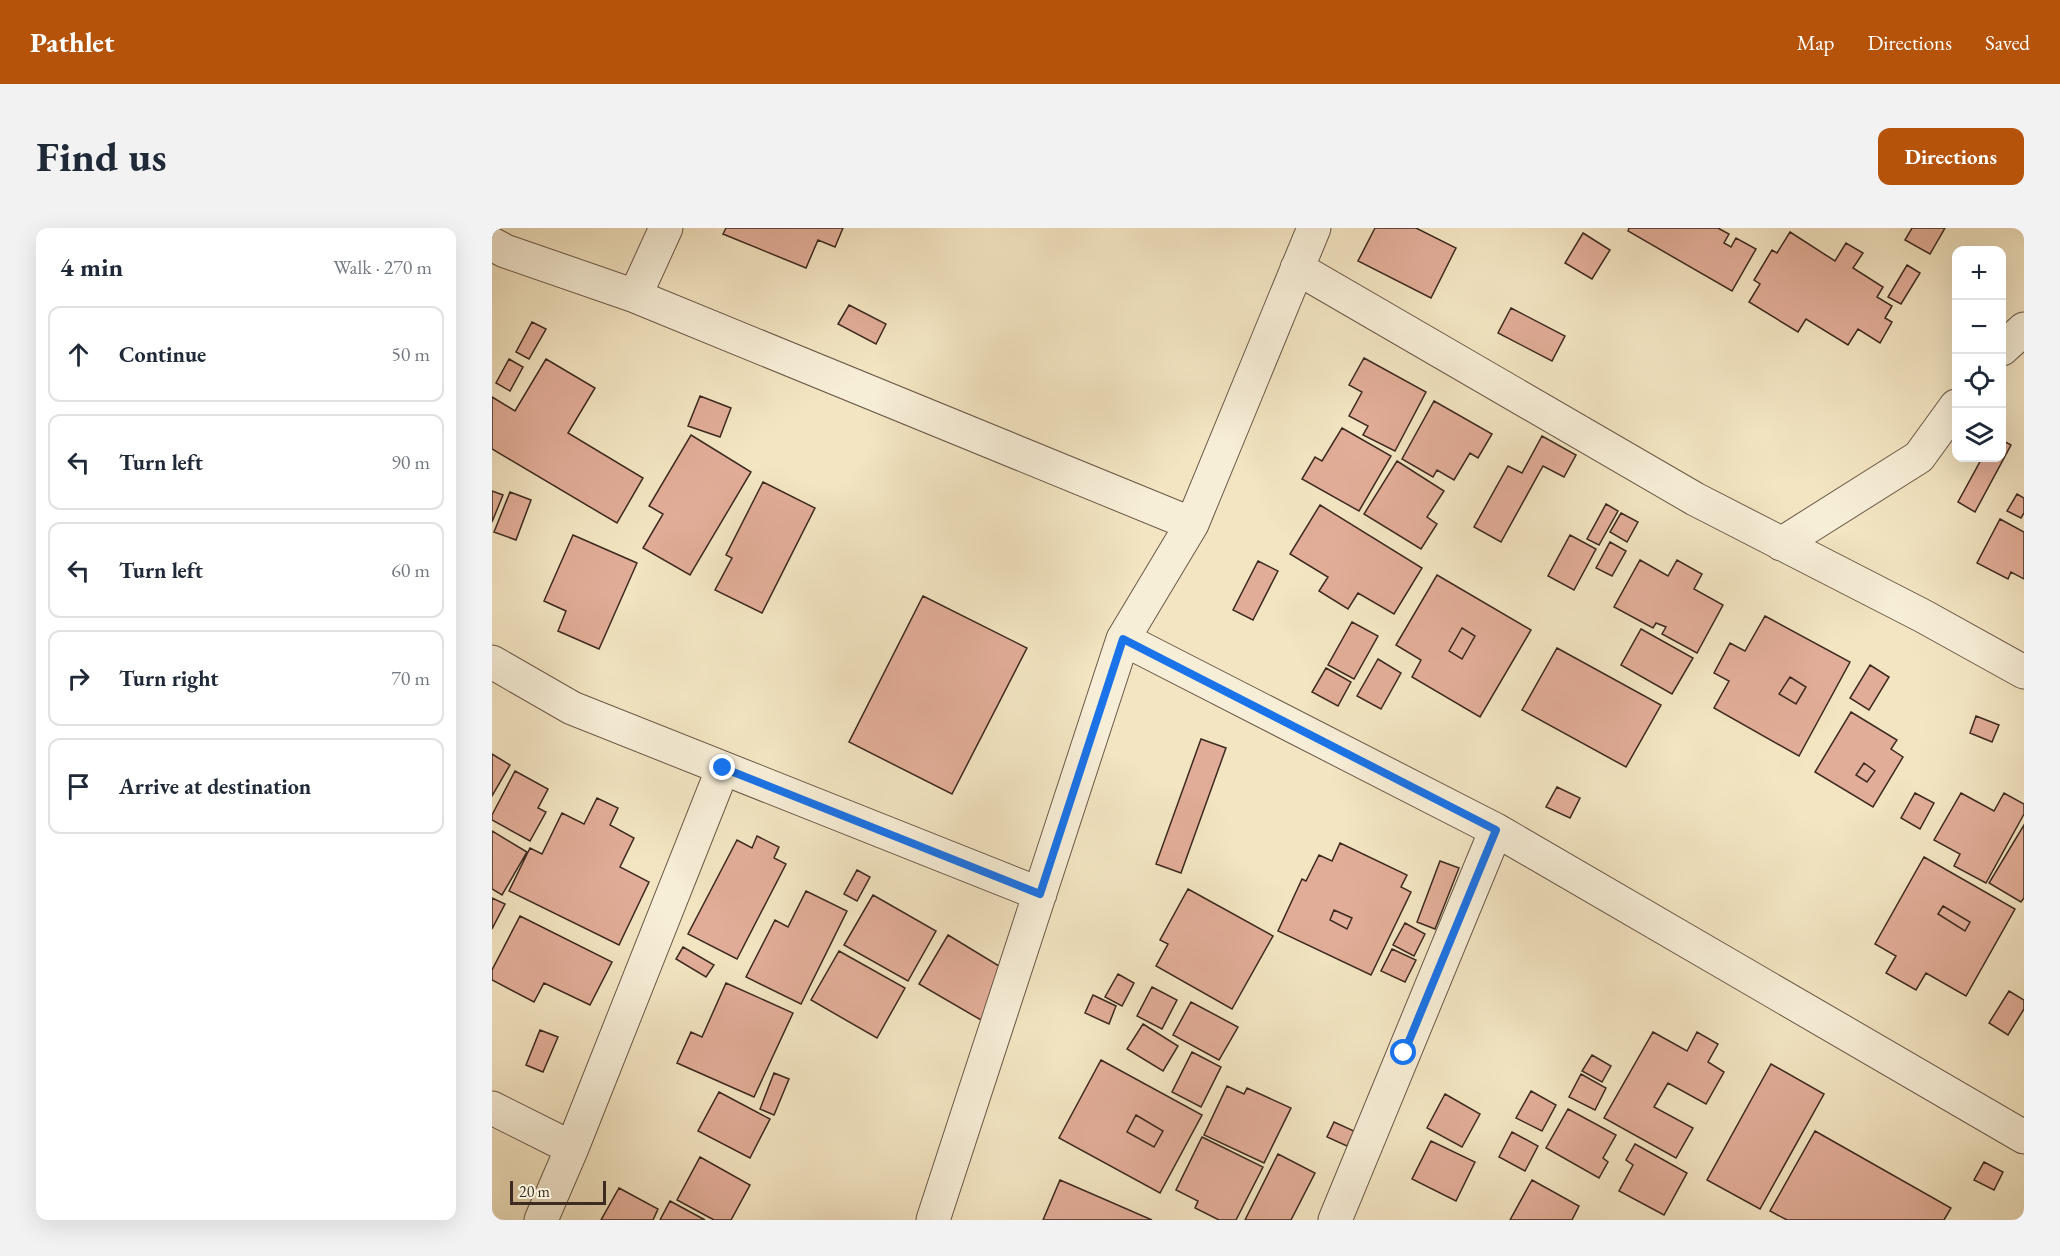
<!DOCTYPE html>
<html lang="en">
<head>
<meta charset="utf-8">
<style>
  body { margin:0; font-family:"EB Garamond",serif; background:#f2f2f3; color:#1f2937 }
  .controls { position:absolute; right:18px; top:18px; display:grid; overflow:hidden; border-radius:12px; box-shadow:0 6px 24px #0002 }
  .controls button { width:54px; height:54px; display:grid; place-items:center; padding:0; border:0; border-bottom:2px solid #e0e1e3; background:#fff; color:#1f2937; font:30px sans-serif }
  .scale { position:absolute; left:18px; bottom:15px; width:96px; box-sizing:border-box; padding-left:6px; border:3px solid #3d2a20; border-top:0; font-size:16px; line-height:21px; white-space:nowrap; color:#3d2a20; -webkit-text-stroke:4px #f7eed7; paint-order:stroke }
  .stop { position:absolute; width:18px; height:18px; margin:-14px; border:4px solid #1a73e8; border-radius:50%; background:#fff }
  .stop.end { background:#1a73e8; border-color:#fff; box-shadow:0 2px 6px #0008 }
  .list { margin:0; padding:0; list-style:none }
  h2 { display:flex; justify-content:space-between; align-items:center; height:78px; margin:0; padding:0 24px; font-size:26px }
  h2 small { font-size:20px; font-weight:400; color:#747a83 }
  .list li { display:grid; grid-template-columns:39px 1fr auto; gap:18px; align-items:center; box-sizing:border-box; height:96px; margin:0 12px 12px; padding:0 12px; border:2px solid #e0e1e3; border-radius:12px }
  .list b { display:block; font-size:22px; white-space:nowrap }
  .list em { font-size:20px; font-style:normal; color:#747a83 }
  .icon { flex:none; width:33px; height:33px; fill:none; stroke:currentColor; stroke-width:2; stroke-linecap:round; stroke-linejoin:round }
  .map { position:relative; flex:none; width:1532px; height:992px; overflow:hidden; border-radius:12px }
  header { display:flex; align-items:center; gap:36px; box-sizing:border-box; height:84px; padding:0 30px; background:#b45309; color:#fff }
  header strong { font-size:28px }
  nav { display:flex; gap:33px; margin-inline-start:auto; font-size:21px }
  .intro { display:flex; align-items:center; justify-content:space-between; box-sizing:border-box; height:144px; padding:0 36px }
  h1 { margin:0; font-size:42px }
  .button { padding:15px 27px; border-radius:12px; background:#b45309; color:#fff; font-size:21px; font-weight:700 }
  main { display:flex; gap:36px; padding:0 36px }
  aside { flex:1; background:#fff; border-radius:12px; box-shadow:0 6px 24px #0002 }
  .map>svg:first-child { display:block }
  .building { fill:#e2ad98; stroke:#3d2a20; stroke-width:1.5; fill-rule:evenodd }
  .lines { fill:none; stroke-linecap:round; stroke-linejoin:round }
  .minor-casing { stroke:#6a5948; stroke-width:35 }
  .minor { stroke:#f7eed7; stroke-width:33 }
  .route { stroke:#1a73e8; stroke-width:8 }
</style>
</head>
<body>
<header>
<strong>Pathlet</strong>
<nav><a>Map</a><a>Directions</a><a>Saved</a></nav>
</header>
<div class="intro"><h1>Find us</h1><a class="button">Directions</a></div>
<main>
<aside>
<h2>4 min<small>Walk · 270 m</small></h2>
<ul class="list">
<li><svg class="icon" aria-label="ahead" viewBox="0 0 24 24"><path d="M12 20V5M6 11l6-6 6 6"/></svg><div><b>Continue</b></div><em>50 m</em></li>
<li><svg class="icon" aria-label="left" viewBox="0 0 24 24"><path d="M17 20v-9H6M10 6l-5 5 5 5"/></svg><div><b>Turn left</b></div><em>90 m</em></li>
<li><svg class="icon" aria-label="left" viewBox="0 0 24 24"><path d="M17 20v-9H6M10 6l-5 5 5 5"/></svg><div><b>Turn left</b></div><em>60 m</em></li>
<li><svg class="icon" aria-label="right" viewBox="0 0 24 24"><path d="M7 20v-9h11M14 6l5 5-5 5"/></svg><div><b>Turn right</b></div><em>70 m</em></li>
<li><svg class="icon" aria-label="arrive" viewBox="0 0 24 24"><path d="M6 21V4h12l-3 4 3 4H6"/></svg><div><b>Arrive at destination</b></div></li>
</ul>
</aside>
<div class="map">
<svg width="1532" height="992" viewBox="0 0 1532 992">
  <rect width="100%" height="100%" fill="#f3e5c2"/>
  <filter id="stains"><feTurbulence type="fractalNoise" baseFrequency=".00333" numOctaves="4"/><feColorMatrix values="0 0 0 0 .2 0 0 0 0 .09 0 0 0 0 .02 0 0 0 .5 -.17"/></filter>
  <radialGradient id="worn" r=".72"><stop offset=".6" stop-color="#630" stop-opacity="0"/><stop offset="1" stop-color="#630" stop-opacity=".3"/></radialGradient>
  <path class="building" d="M 234,0 L 351,0 L 343,19 L 326,12 L 314,40 L 231,6 Z
    M 883,0 L 924,0 L 964,20 L 939,70 L 866,33 Z
    M 1137,0 L 1226,0 L 1237,6 L 1232,15 L 1239,19 L 1244,10 L 1264,21 L 1240,63 L 1136,3 Z
    M 1420,0 L 1453,0 L 1438,26 L 1413,12 Z
    M 1298,4 L 1343,33 L 1354,15 L 1371,25 L 1361,40 L 1391,59 L 1385,69 L 1400,78 L 1393,90 L 1400,94 L 1388,115 L 1366,101 L 1356,117 L 1314,91 L 1306,104 L 1257,74 L 1268,56 L 1262,52 L 1280,22 L 1285,25 Z
    M 1091,5 L 1118,22 L 1100,51 L 1073,35 Z
    M 1415,37 L 1428,45 L 1409,76 L 1396,69 Z
    M 357,77 L 394,96 L 384,116 L 346,96 Z
    M 1019,80 L 1073,108 L 1060,133 L 1006,105 Z
    M 40,94 L 54,101 L 37,131 L 24,124 Z
    M 872,130 L 934,164 L 903,223 L 871,207 L 876,198 L 857,188 L 870,164 L 857,157 Z
    M 17,131 L 31,139 L 18,163 L 4,155 Z
    M 54,131 L 103,160 L 76,205 L 151,250 L 125,295 L 0,221 L 0,169 L 23,183 Z
    M 208,168 L 239,180 L 228,209 L 196,198 Z
    M 942,173 L 1000,206 L 986,230 L 978,225 L 962,252 L 945,242 L 941,249 L 910,231 Z
    M 850,200 L 899,228 L 867,283 L 810,251 L 823,229 L 830,233 Z
    M 199,207 L 259,244 L 198,347 L 151,320 L 171,286 L 157,278 Z
    M 1050,208 L 1084,227 L 1072,249 L 1051,238 L 1009,314 L 982,299 L 1016,238 L 1030,245 Z
    M 1510,212 L 1519,217 L 1483,284 L 1466,274 L 1490,230 L 1510,230 Z
    M 905,233 L 952,263 L 935,289 L 945,296 L 929,321 L 872,286 Z
    M 271,254 L 323,280 L 270,385 L 223,362 L 240,330 L 234,327 Z
    M 0,263 L 11,267 L 0,294 Z
    M 18,264 L 39,272 L 24,312 L 2,304 Z
    M 1525,266 L 1532,270 L 1532,285 L 1529,290 L 1515,283 Z
    M 1114,276 L 1126,283 L 1107,317 L 1095,311 Z
    M 828,277 L 930,340 L 902,386 L 866,365 L 856,381 L 827,363 L 836,349 L 798,326 Z
    M 1129,285 L 1146,294 L 1135,314 L 1118,304 Z
    M 1508,291 L 1532,304 L 1532,351 L 1519,344 L 1516,351 L 1485,335 Z
    M 81,307 L 145,335 L 107,421 L 66,403 L 74,383 L 52,373 Z
    M 1078,307 L 1104,321 L 1082,362 L 1056,348 Z
    M 1118,314 L 1134,323 L 1120,348 L 1104,340 Z
    M 1148,332 L 1176,348 L 1185,332 L 1210,346 L 1202,361 L 1231,377 L 1205,425 L 1170,406 L 1174,399 L 1164,395 L 1161,400 L 1122,379 Z
    M 766,333 L 786,343 L 761,392 L 741,382 Z
    M 945,347 L 1039,402 L 988,489 L 920,449 L 929,432 L 904,417 ZM 970,400 L 983,408 L 970,431 L 957,423 Z
    M 431,368 L 535,420 L 460,566 L 357,514 Z
    M 1273,388 L 1358,434 L 1307,528 L 1222,480 L 1237,453 L 1222,445 L 1238,415 L 1253,423 ZM 1298,449 L 1314,459 L 1304,476 L 1287,466 Z
    M 860,394 L 886,408 L 862,451 L 836,437 Z
    M 970,400 L 983,408 L 970,431 L 957,423 Z
    M 1149,401 L 1201,430 L 1180,466 L 1129,437 Z
    M 1065,420 L 1169,477 L 1134,539 L 1030,482 Z
    M 886,431 L 909,445 L 889,481 L 865,468 Z
    M 1378,437 L 1397,449 L 1377,482 L 1358,470 Z
    M 834,440 L 859,454 L 846,478 L 820,464 Z
    M 1298,449 L 1314,459 L 1304,476 L 1287,466 Z
    M 1359,484 L 1405,512 L 1399,521 L 1411,529 L 1381,579 L 1323,544 ZM 1372,535 L 1383,543 L 1375,554 L 1364,547 Z
    M 1484,488 L 1507,497 L 1500,514 L 1478,505 Z
    M 709,511 L 734,520 L 689,645 L 664,636 Z
    M 0,526 L 18,537 L 0,568 Z
    M 1372,535 L 1383,543 L 1375,554 L 1364,547 Z
    M 23,543 L 56,561 L 46,580 L 54,584 L 38,613 L 0,592 L 0,587 Z
    M 1065,559 L 1088,570 L 1078,590 L 1054,579 Z
    M 1423,565 L 1442,575 L 1428,601 L 1409,590 Z
    M 1469,565 L 1502,583 L 1512,565 L 1532,576 L 1532,586 L 1494,655 L 1462,638 L 1468,626 L 1442,612 Z
    M 105,570 L 126,580 L 118,597 L 142,610 L 128,639 L 157,654 L 127,717 L 17,663 L 38,620 L 50,626 L 70,585 L 92,596 Z
    M 1532,597 L 1532,670 L 1529,674 L 1497,655 Z
    M 0,603 L 35,624 L 10,667 L 0,661 Z
    M 265,608 L 287,619 L 282,630 L 294,636 L 245,731 L 196,706 L 245,612 L 260,620 Z
    M 848,615 L 915,647 L 909,659 L 919,664 L 879,747 L 786,703 L 810,651 L 814,653 L 827,627 L 840,633 ZM 842,682 L 860,690 L 855,701 L 838,692 Z
    M 1432,629 L 1523,681 L 1474,768 L 1434,745 L 1424,762 L 1394,745 L 1404,728 L 1383,716 ZM 1451,678 L 1478,694 L 1473,703 L 1446,686 Z
    M 948,633 L 967,640 L 943,701 L 925,694 Z
    M 365,642 L 378,649 L 365,673 L 352,666 Z
    M 696,661 L 781,708 L 740,781 L 664,738 L 676,716 L 668,712 Z
    M 314,663 L 355,683 L 309,776 L 254,749 L 283,692 L 296,699 Z
    M 381,667 L 444,703 L 416,753 L 352,717 Z
    M 0,670 L 13,676 L 0,701 Z
    M 1451,678 L 1478,694 L 1473,703 L 1446,686 Z
    M 842,682 L 860,690 L 855,701 L 838,692 Z
    M 28,688 L 120,734 L 98,777 L 52,755 L 42,774 L 0,752 L 0,742 Z
    M 913,695 L 933,706 L 922,728 L 901,717 Z
    M 456,707 L 517,744 L 489,792 L 427,756 Z
    M 191,719 L 222,737 L 214,749 L 184,731 Z
    M 900,721 L 924,732 L 913,754 L 889,743 Z
    M 347,723 L 413,760 L 385,810 L 319,772 Z
    M 626,746 L 642,755 L 630,778 L 613,769 Z
    M 234,755 L 301,785 L 262,869 L 185,835 L 199,804 L 210,809 Z
    M 660,759 L 685,772 L 670,801 L 645,788 Z
    M 1517,763 L 1532,772 L 1532,781 L 1516,807 L 1497,795 Z
    M 601,767 L 624,778 L 617,796 L 593,785 Z
    M 699,774 L 746,799 L 727,832 L 681,807 Z
    M 651,796 L 686,818 L 671,843 L 635,821 Z
    M 48,802 L 66,809 L 51,844 L 34,837 Z
    M 1161,804 L 1195,823 L 1205,804 L 1226,816 L 1216,834 L 1232,844 L 1214,876 L 1176,855 L 1162,879 L 1201,900 L 1184,930 L 1112,890 Z
    M 700,824 L 729,839 L 709,879 L 680,864 Z
    M 1100,827 L 1119,838 L 1110,854 L 1090,843 Z
    M 609,832 L 710,887 L 668,965 L 567,910 ZM 644,887 L 671,903 L 662,919 L 635,904 Z
    M 1279,836 L 1332,866 L 1268,981 L 1215,952 Z
    M 282,845 L 297,851 L 282,887 L 268,881 Z
    M 1089,846 L 1114,860 L 1103,882 L 1077,869 Z
    M 735,858 L 752,866 L 755,860 L 799,880 L 772,935 L 712,907 Z
    M 1039,863 L 1064,877 L 1050,903 L 1024,890 Z
    M 227,864 L 278,891 L 258,930 L 206,903 Z
    M 953,866 L 988,886 L 970,919 L 935,900 Z
    M 1076,881 L 1124,907 L 1111,930 L 1116,934 L 1107,950 L 1054,920 Z
    M 644,887 L 671,903 L 662,919 L 635,904 Z
    M 842,894 L 862,903 L 855,918 L 835,909 Z
    M 1323,903 L 1459,980 L 1452,992 L 1295,992 L 1278,983 Z
    M 1020,904 L 1046,918 L 1033,943 L 1007,929 Z
    M 710,909 L 771,939 L 744,992 L 727,992 L 703,980 L 706,973 L 684,962 Z
    M 939,913 L 983,934 L 964,973 L 920,951 Z
    M 1143,916 L 1195,945 L 1172,987 L 1127,963 L 1141,937 L 1134,932 Z
    M 786,926 L 823,945 L 799,992 L 753,992 Z
    M 208,929 L 258,957 L 239,992 L 222,992 L 185,972 Z
    M 1492,934 L 1511,944 L 1502,962 L 1482,952 Z
    M 568,952 L 660,992 L 551,992 Z
    M 1040,952 L 1087,978 L 1080,992 L 1018,992 Z
    M 127,960 L 166,981 L 161,992 L 109,992 Z
    M 178,973 L 213,992 L 168,992 Z"/>
  <g class="lines">
    <g class="minor-casing">
      <path id="minor" d="M 0,16 L 13,23 L 143,68 L 700,296
        M 805,40 L 1203,271 L 1431,388 L 1532,444
        M 143,68 L 174,0
        M 1510,121 L 1532,101
        M 1289,316 L 1427,229 L 1464,178
        M 631,411 L 1004,602 L 1532,909
        M 0,434 L 80,480 L 548,666
        M 0,880 L 80,920
        M 49,992 L 80,920 L 231,540
        M 441,992 L 631,411 L 700,296 L 822,0
        M 843,992 L 1004,602"/>
    </g>
    <use href="#minor" class="minor"/>
  </g>
  <g class="lines">
    <path class="route" d="M 231,540 L 548,666 L 631,411 L 1004,602 L 912,825"/>
  </g>
  <rect width="100%" height="100%" filter="url(#stains)"/>
  <rect width="100%" height="100%" fill="url(#worn)"/>
</svg>
<div class="controls">
<button>+</button>
<button>−</button>
<button><svg class="icon" aria-label="locate" viewBox="0 0 24 24"><circle cx="12" cy="12" r="6"/><path d="M12 2v4M12 18v4M2 12h4M18 12h4"/></svg></button>
<button><svg class="icon" aria-label="layers" viewBox="0 0 24 24"><path d="M12 4l9 5-9 5-9-5zM3 14l9 5 9-5"/></svg></button>
</div>
<div class="scale">20 m</div>
<div class="stop" style="left:912px;top:825px"></div>
<div class="stop end" style="left:231px;top:540px"></div>
</div>
</main>
</body>
</html>
